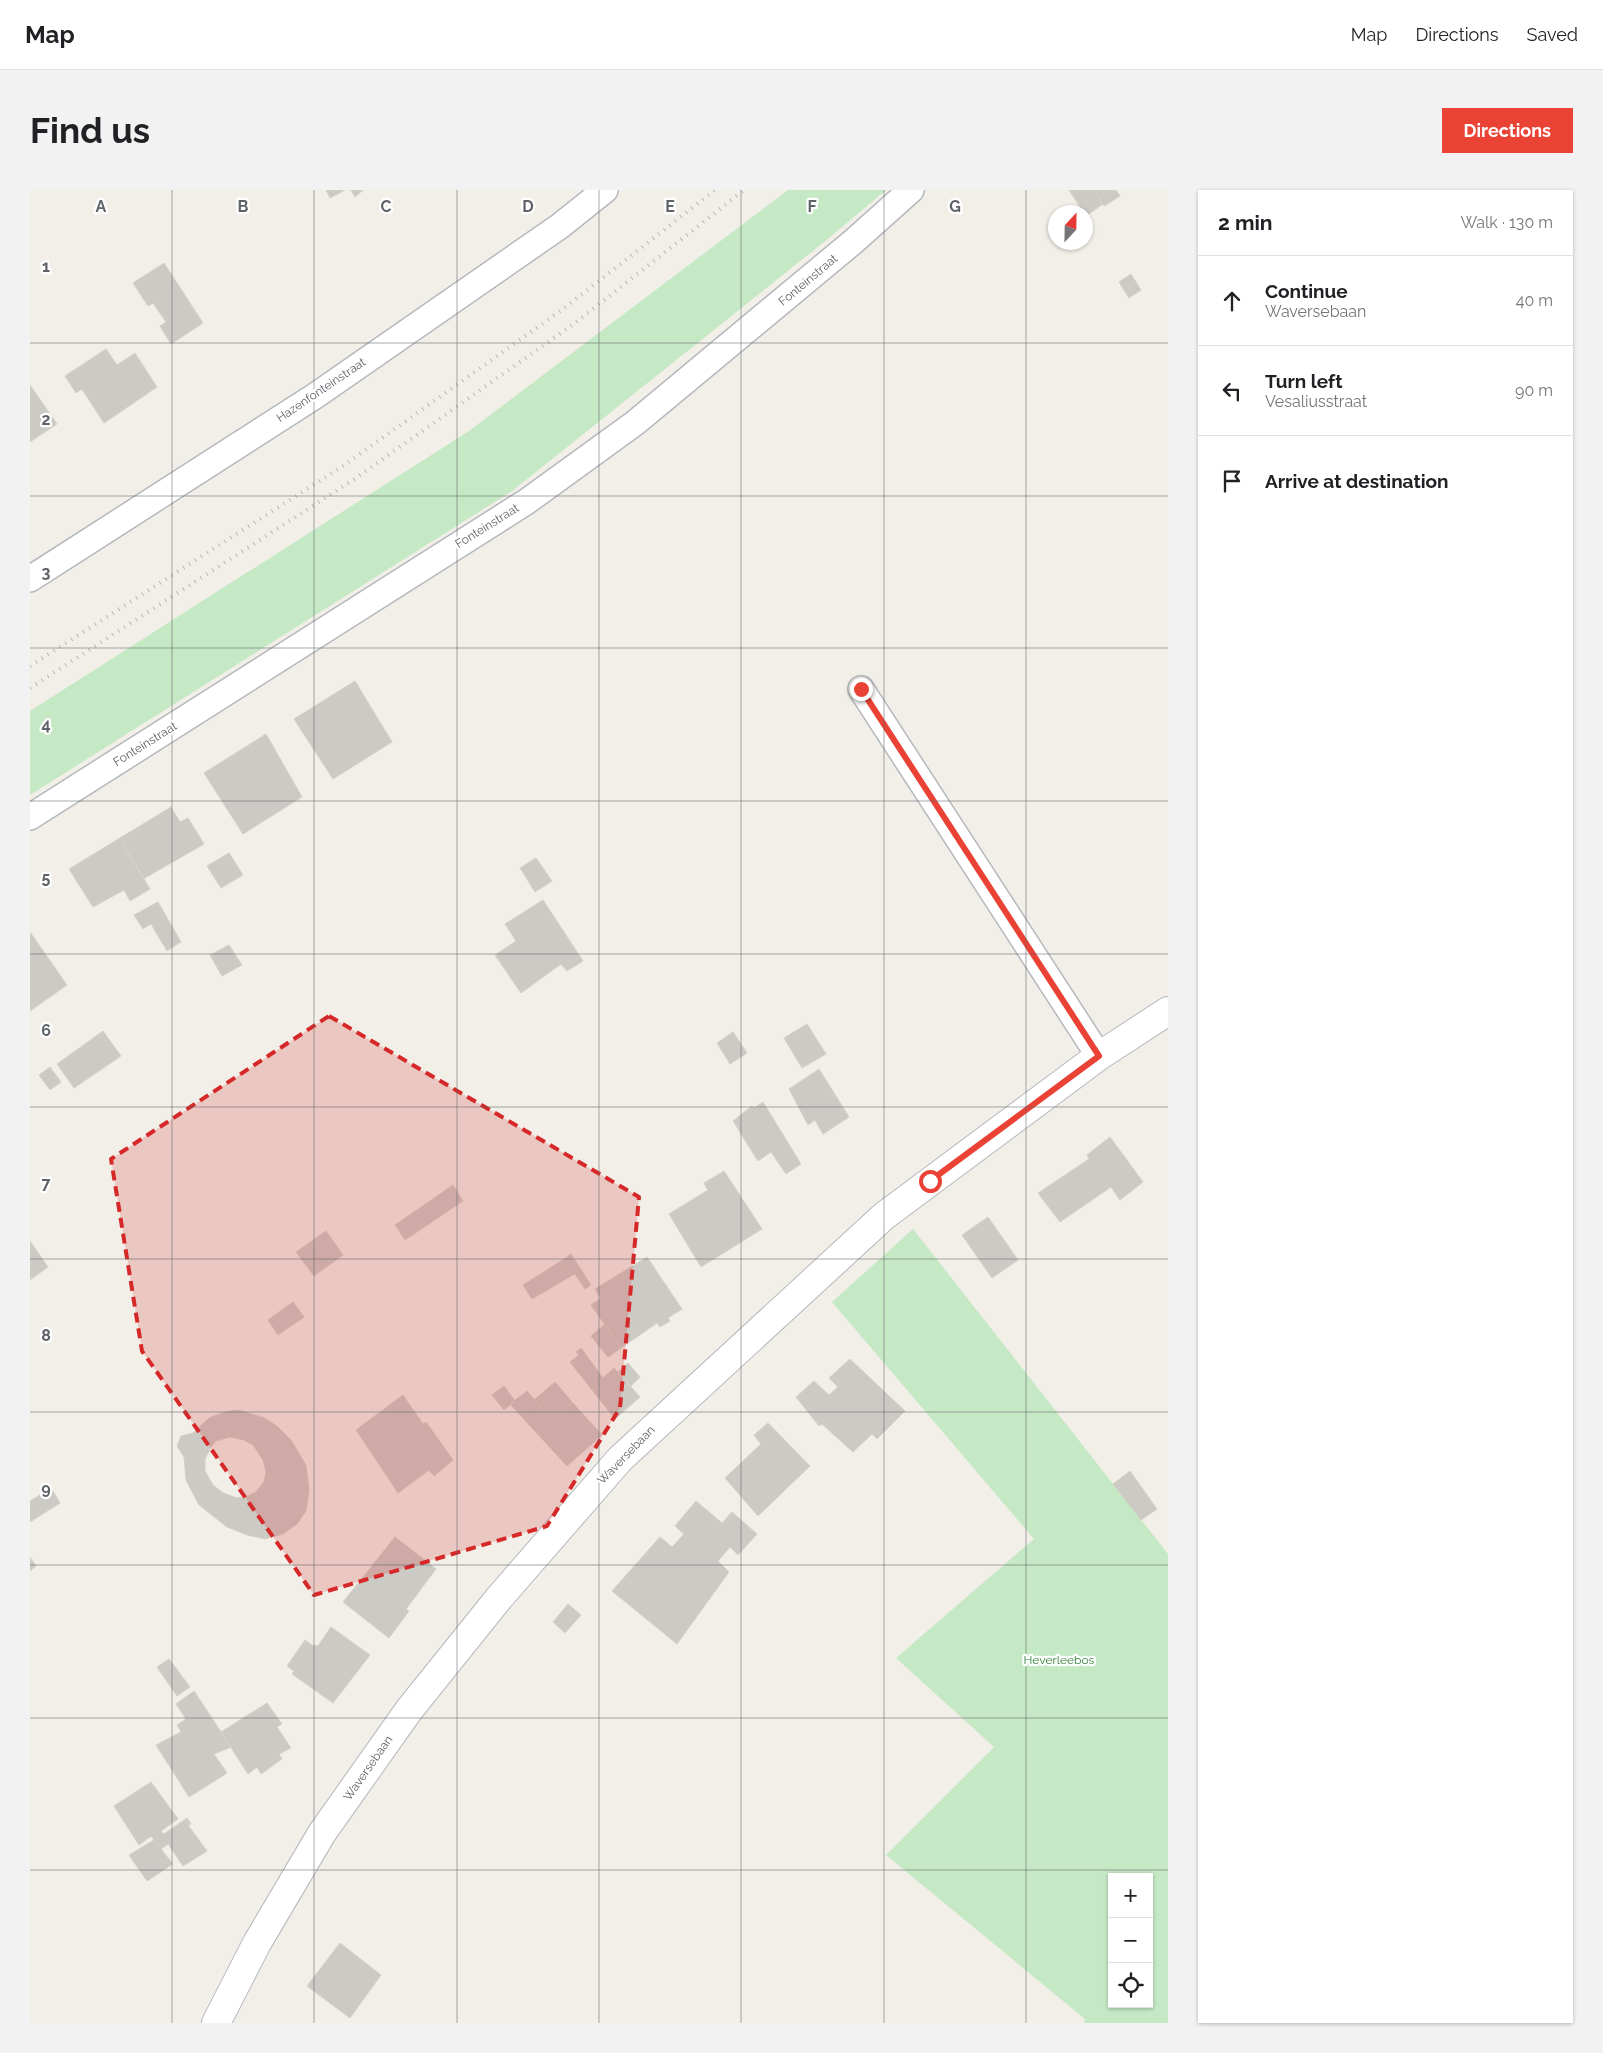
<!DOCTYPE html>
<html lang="en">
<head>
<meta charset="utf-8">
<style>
  body { margin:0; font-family:Raleway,sans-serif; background:#f2f2f2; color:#202124 }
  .controls { position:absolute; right:15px; bottom:15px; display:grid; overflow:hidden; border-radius:0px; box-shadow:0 1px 4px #0004 }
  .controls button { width:45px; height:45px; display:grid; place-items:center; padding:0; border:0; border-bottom:1px solid #e0e0e0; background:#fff; color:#202124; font:25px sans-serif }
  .compass { position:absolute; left:1018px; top:15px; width:45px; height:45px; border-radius:50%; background:#fff; box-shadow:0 1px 4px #0004; rotate:22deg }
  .stop { position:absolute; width:15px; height:15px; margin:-11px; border:4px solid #ea4335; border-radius:50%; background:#fff }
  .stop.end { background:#ea4335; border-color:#fff; box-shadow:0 1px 5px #0008 }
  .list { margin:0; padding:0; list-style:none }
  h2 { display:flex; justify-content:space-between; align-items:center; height:65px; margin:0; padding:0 20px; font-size:21px }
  h2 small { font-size:16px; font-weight:400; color:#757577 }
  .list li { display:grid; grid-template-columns:32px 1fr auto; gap:15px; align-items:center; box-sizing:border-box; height:90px; padding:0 20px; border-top:1px solid #e0e0e0 }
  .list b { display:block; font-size:19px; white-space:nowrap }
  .list p { margin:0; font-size:16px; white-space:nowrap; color:#757577 }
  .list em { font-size:16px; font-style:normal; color:#757577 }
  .icon { flex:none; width:28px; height:28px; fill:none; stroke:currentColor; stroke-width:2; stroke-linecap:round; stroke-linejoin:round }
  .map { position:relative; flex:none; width:1138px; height:1833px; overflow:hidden; border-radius:0px }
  header { display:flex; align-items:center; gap:30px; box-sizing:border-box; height:70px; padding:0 25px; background:#fff; border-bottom:1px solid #e0e0e0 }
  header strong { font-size:24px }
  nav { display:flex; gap:28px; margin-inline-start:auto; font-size:18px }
  .intro { display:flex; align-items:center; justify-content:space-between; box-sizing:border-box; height:120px; padding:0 30px }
  h1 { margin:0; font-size:35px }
  .button { padding:12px 22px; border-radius:0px; background:#ea4335; color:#fff; font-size:18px; font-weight:700 }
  main { display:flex; gap:30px; padding:0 30px }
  aside { flex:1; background:#fff; border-radius:0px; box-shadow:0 1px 4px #0004 }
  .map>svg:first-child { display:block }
  .green { fill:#c5e8c5; fill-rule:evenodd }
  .building { fill:#cccac5; stroke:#d6d1c6; fill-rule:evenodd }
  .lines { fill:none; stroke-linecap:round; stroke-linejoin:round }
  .minor-casing { stroke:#b5b8bc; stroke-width:28 }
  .tertiary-casing { stroke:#b5b8bc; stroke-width:30 }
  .minor { stroke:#fff; stroke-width:25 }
  .tertiary { stroke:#fff; stroke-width:28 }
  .rail { stroke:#b6b7b8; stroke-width:4; stroke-dasharray:1 6; stroke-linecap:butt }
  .route { stroke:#ea4335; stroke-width:6 }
  .marked { fill:#d62828; fill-opacity:0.2; stroke:#d62828; stroke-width:4; stroke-dasharray:10 6; stroke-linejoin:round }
  .grid { fill:none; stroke:#5f6368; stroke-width:1; stroke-opacity:0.55 }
  .labels { text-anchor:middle; stroke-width:4.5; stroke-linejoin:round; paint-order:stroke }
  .street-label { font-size:12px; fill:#5f6368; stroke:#fff }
  .park-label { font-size:12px; fill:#348238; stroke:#fff }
  .grid-label { font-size:16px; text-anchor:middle; font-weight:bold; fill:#5f6368; stroke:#fff; stroke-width:4.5; stroke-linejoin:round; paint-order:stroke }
</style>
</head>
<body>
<header>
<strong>Map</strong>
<nav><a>Map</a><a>Directions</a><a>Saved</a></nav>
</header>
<div class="intro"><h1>Find us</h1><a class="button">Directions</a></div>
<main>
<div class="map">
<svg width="1138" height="1833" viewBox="0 0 1138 1833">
  <rect width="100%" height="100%" fill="#f1efe8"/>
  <path class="green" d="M 758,0 L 856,0 L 799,48 L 482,301 L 0,605 L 0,521 L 439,241 Z
    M 883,1039 L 1138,1364 L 1138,1833 L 1054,1833 L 1055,1829 L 856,1665 L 964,1557 L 866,1468 L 1004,1349 L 802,1112 ZM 1082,1687 L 1119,1687 L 1119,1814 L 1082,1814 Z"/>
  <path class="building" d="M 296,0 L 315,0 L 300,8 Z
    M 321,0 L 333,0 L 325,7 Z
    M 1039,0 L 1081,0 L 1069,8 L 1073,14 L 1056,26 Z
    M 1081,0 L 1086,0 L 1090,6 L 1074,16 L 1069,8 Z
    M 134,73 L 173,133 L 141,154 L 130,136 L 136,132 L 123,113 L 118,116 L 103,93 Z
    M 1101,84 L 1111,100 L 1099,108 L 1089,92 Z
    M 76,159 L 87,175 L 105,163 L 127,197 L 74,233 L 52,199 L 46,203 L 35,186 Z
    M 0,195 L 27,234 L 0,252 Z
    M 325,491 L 362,552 L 303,589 L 264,529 Z
    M 236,544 L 272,607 L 213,644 L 174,583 Z
    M 141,617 L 150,632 L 158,628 L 174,654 L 113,689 L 90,648 Z
    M 90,648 L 120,699 L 100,711 L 94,700 L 63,717 L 39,679 Z
    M 199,663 L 213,685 L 191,698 L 177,676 Z
    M 506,668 L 522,691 L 505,702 L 490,678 Z
    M 513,710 L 553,771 L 537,781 L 531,774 L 491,803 L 465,765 L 486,751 L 475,734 Z
    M 128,712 L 151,752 L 137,761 L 121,734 L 113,739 L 104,725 Z
    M 0,742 L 37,795 L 0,821 Z
    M 199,755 L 212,775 L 192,786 L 180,765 Z
    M 777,834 L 796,864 L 772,878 L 754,848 Z
    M 73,841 L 91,866 L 44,898 L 27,874 Z
    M 703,842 L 717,863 L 700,874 L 687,853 Z
    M 20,877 L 31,892 L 20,900 L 9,885 Z
    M 789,879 L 819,927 L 793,944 L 785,930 L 778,935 L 759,899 Z
    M 733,912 L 771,974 L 756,984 L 741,962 L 728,971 L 703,931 L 722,916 L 724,918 Z
    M 1080,947 L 1113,992 L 1090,1010 L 1081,997 L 1030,1032 L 1008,1003 L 1059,969 L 1057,965 Z
    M 694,981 L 732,1039 L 671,1077 L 639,1024 L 678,1000 L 674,993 Z
    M 423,995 L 433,1011 L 375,1050 L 365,1035 Z
    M 958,1027 L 988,1070 L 962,1088 L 932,1045 Z
    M 296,1041 L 313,1065 L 284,1086 L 266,1062 Z
    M 0,1051 L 18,1077 L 0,1090 Z
    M 541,1064 L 561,1095 L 555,1099 L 545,1084 L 541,1086 L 531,1071 Z
    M 617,1067 L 652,1119 L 638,1128 L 640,1131 L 630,1137 L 627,1133 L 591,1158 L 561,1115 L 571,1108 L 565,1099 Z
    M 531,1071 L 541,1086 L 502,1109 L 493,1095 Z
    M 263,1112 L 274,1127 L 248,1145 L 238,1130 Z
    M 575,1134 L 591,1158 L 578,1167 L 561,1146 Z
    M 551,1158 L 573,1188 L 584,1178 L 610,1207 L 585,1229 L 540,1172 L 549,1165 L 546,1162 Z
    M 820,1169 L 875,1221 L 847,1249 L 842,1244 L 823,1262 L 792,1234 L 789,1236 L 766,1207 L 784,1191 L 799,1205 L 808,1197 L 799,1188 Z
    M 598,1173 L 610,1187 L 601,1196 L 588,1182 Z
    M 525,1192 L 542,1212 L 522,1230 L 504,1210 Z
    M 474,1196 L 485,1211 L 474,1220 L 462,1205 Z
    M 497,1201 L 522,1230 L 542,1212 L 572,1245 L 537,1276 L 480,1214 Z
    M 373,1205 L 393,1234 L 396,1232 L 423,1270 L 404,1286 L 399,1280 L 368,1303 L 326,1240 Z
    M 208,1220 L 235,1228 L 248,1237 L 261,1250 L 276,1275 L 279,1300 L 276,1321 L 267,1334 L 253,1344 L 235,1349 L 217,1345 L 197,1337 L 169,1315 L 156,1290 L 154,1267 L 147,1256 L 151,1246 L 163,1243 L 179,1228 L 195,1222 ZM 200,1247 L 214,1250 L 223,1255 L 233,1270 L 236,1282 L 234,1292 L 226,1302 L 218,1306 L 207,1308 L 193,1303 L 183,1295 L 175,1281 L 175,1269 L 181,1257 L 186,1251 Z
    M 738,1233 L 780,1276 L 728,1326 L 695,1288 L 731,1254 L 724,1245 Z
    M 1100,1281 L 1127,1319 L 1111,1330 L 1083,1294 Z
    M 21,1298 L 30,1313 L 0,1332 L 0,1311 Z
    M 666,1311 L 692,1333 L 702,1322 L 727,1344 L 708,1365 L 700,1357 L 688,1371 L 699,1382 L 647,1454 L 582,1401 L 630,1347 L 642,1357 L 654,1344 L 645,1336 Z
    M 365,1347 L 406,1379 L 376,1419 L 379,1421 L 359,1448 L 313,1412 Z
    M 0,1367 L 6,1376 L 0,1381 Z
    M 538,1414 L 551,1425 L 535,1443 L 523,1432 Z
    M 301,1437 L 340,1465 L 303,1513 L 262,1484 L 264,1481 L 257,1476 L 275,1450 L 282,1455 L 288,1456 Z
    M 139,1469 L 160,1497 L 147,1506 L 127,1477 Z
    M 164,1501 L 201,1557 L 184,1564 L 197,1583 L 159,1607 L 126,1555 L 151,1542 L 147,1535 L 156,1529 L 146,1514 Z
    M 237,1513 L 252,1534 L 247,1537 L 261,1558 L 249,1564 L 252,1569 L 231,1584 L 227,1577 L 218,1584 L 191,1542 Z
    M 121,1592 L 148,1629 L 131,1641 L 134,1644 L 157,1628 L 161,1634 L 158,1635 L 177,1661 L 153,1676 L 138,1654 L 131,1659 L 143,1674 L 117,1691 L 99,1665 L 124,1650 L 121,1646 L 109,1655 L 84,1616 Z
    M 310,1753 L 351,1785 L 320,1828 L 277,1796 Z"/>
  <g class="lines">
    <g class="minor-casing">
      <path id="minor" d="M 0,389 L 285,206 L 530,36 L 575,0
        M 831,499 L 1069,866
        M 0,627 L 496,312 L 605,233 L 824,51 L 881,0"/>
    </g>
    <g class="tertiary-casing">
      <path id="tertiary" d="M 186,1833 L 227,1753 L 292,1643 L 379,1520 L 469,1408 L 590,1269 L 854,1026 L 1069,866 L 1138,821"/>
    </g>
    <use href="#minor" class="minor"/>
    <use href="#tertiary" class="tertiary"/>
    <path class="rail" d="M 0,476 L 313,276 L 533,119 L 685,0
      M 0,498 L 323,290 L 545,133 L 714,0"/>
  </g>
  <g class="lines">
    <path class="route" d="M 831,499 L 1069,866 L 900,991"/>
  </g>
  <path class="marked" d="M 299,826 L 609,1007 L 590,1218 L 517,1336 L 284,1405 L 112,1161 L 81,969 Z"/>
  <path class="grid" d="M 142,0 L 142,1833M 284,0 L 284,1833M 427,0 L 427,1833M 569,0 L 569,1833M 711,0 L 711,1833M 854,0 L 854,1833M 996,0 L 996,1833M 0,153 L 1138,153M 0,306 L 1138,306M 0,458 L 1138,458M 0,611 L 1138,611M 0,764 L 1138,764M 0,917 L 1138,917M 0,1069 L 1138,1069M 0,1222 L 1138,1222M 0,1375 L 1138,1375M 0,1528 L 1138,1528M 0,1680 L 1138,1680"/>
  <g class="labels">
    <g class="street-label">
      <text transform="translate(778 90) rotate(-40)" y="4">Fonteinstraat</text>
      <text transform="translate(291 200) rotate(-34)" y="4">Hazenfonteinstraat</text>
      <text transform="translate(457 336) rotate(-32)" y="4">Fonteinstraat</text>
      <text transform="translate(115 554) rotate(-32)" y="4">Fonteinstraat</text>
      <text transform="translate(596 1265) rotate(-46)" y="4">Waversebaan</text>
      <text transform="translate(338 1578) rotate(-55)" y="4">Waversebaan</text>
    </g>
    <g class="park-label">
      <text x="1029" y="1474">Heverleebos</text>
    </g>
  </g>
  <g class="grid-label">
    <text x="71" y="22">A</text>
    <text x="213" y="22">B</text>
    <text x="356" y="22">C</text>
    <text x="498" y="22">D</text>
    <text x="640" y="22">E</text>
    <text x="782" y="22">F</text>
    <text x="925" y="22">G</text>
    <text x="16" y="82">1</text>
    <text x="16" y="235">2</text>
    <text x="16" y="388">3</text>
    <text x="16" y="540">4</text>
    <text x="16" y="693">5</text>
    <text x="16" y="846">6</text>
    <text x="16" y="999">7</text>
    <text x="16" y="1151">8</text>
    <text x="16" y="1304">9</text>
  </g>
</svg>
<div class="controls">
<button>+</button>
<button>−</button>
<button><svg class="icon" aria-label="locate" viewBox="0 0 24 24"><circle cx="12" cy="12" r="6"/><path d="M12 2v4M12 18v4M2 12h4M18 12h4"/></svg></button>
</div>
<svg class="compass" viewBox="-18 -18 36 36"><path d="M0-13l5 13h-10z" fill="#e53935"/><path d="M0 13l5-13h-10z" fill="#757577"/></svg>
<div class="stop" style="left:900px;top:991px"></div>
<div class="stop end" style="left:831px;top:499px"></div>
</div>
<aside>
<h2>2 min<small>Walk · 130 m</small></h2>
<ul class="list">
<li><svg class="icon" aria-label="ahead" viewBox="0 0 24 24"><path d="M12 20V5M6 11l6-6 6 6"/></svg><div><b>Continue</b><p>Waversebaan</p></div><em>40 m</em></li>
<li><svg class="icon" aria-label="left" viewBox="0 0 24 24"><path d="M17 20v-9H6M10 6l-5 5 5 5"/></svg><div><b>Turn left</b><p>Vesaliusstraat</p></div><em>90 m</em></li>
<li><svg class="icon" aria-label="arrive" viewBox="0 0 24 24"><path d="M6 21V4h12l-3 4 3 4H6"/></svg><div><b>Arrive at destination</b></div></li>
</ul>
</aside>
</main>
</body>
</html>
